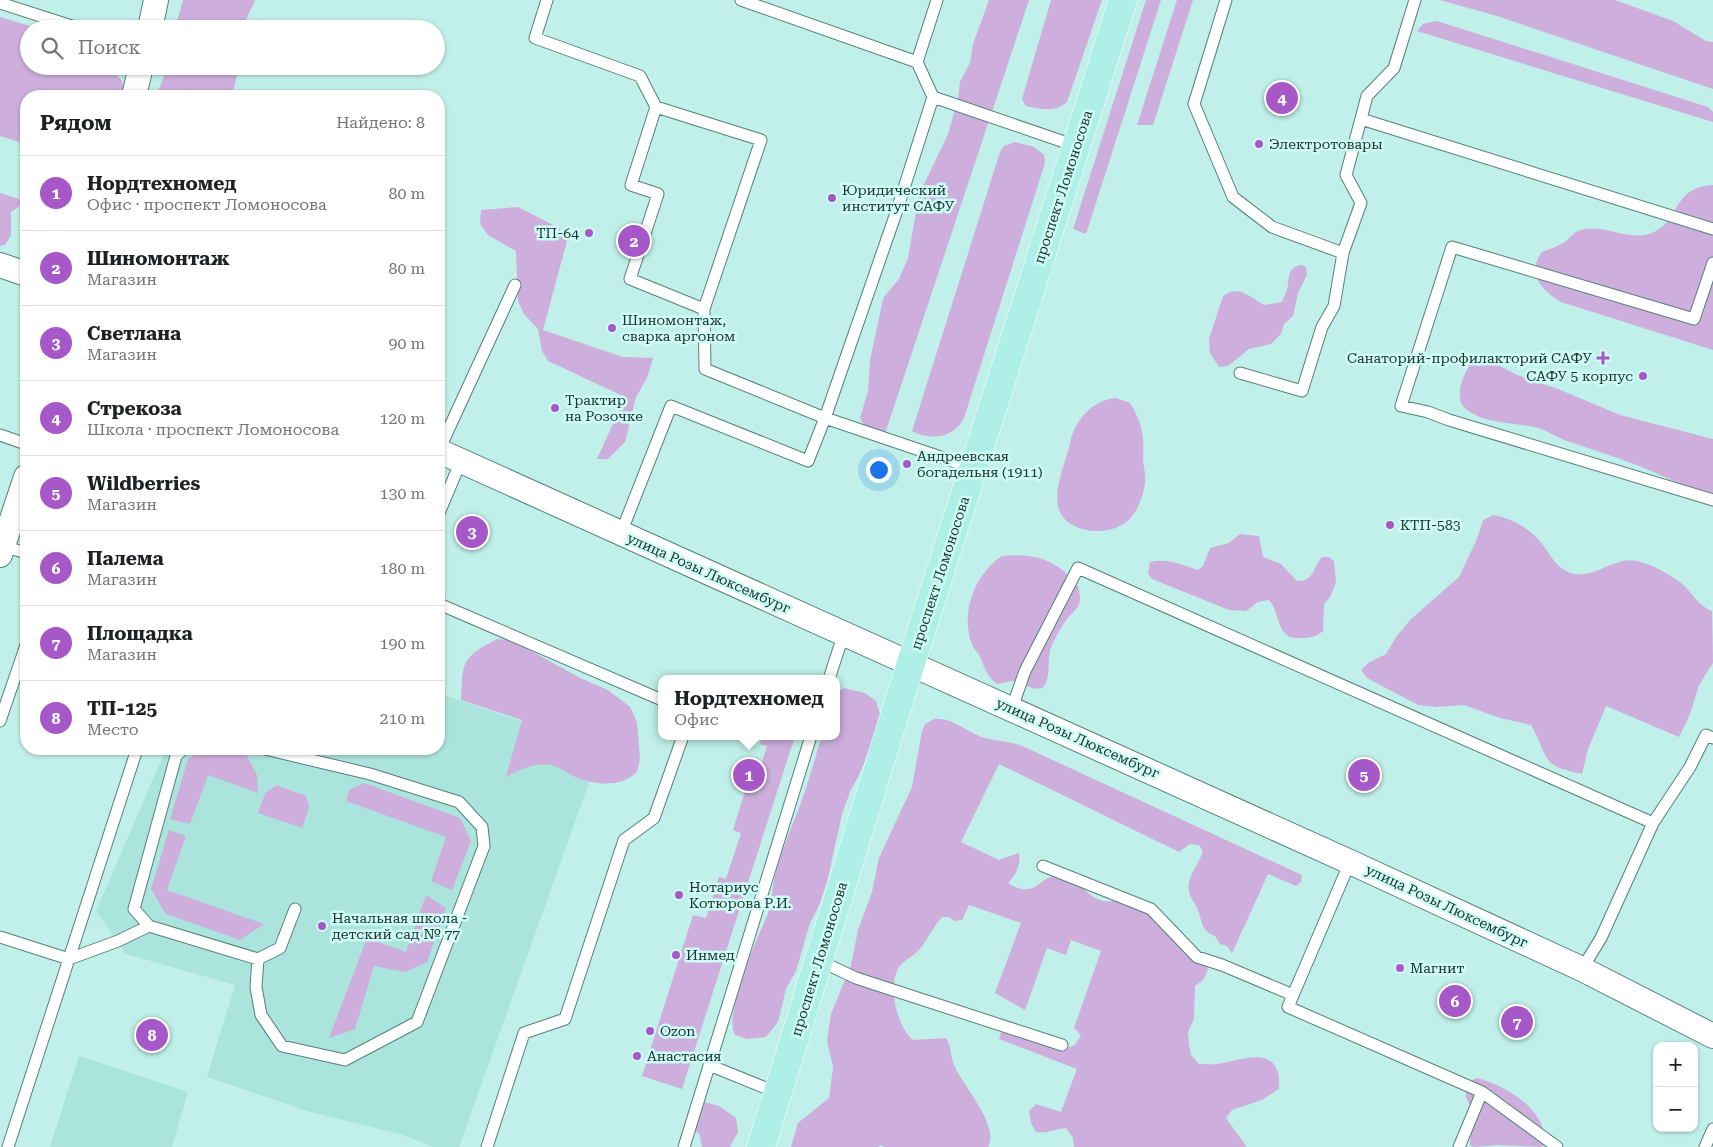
<!DOCTYPE html>
<html lang="ru">
<head>
<meta charset="utf-8">
<style>
  body { margin:0; font-family:"Roboto Serif",serif; background:#f6f6f6; color:#202124 }
  .controls { position:absolute; right:15px; bottom:15px; display:grid; overflow:hidden; border-radius:10px; box-shadow:0 1px 4px #0004 }
  .controls button { width:45px; height:45px; display:grid; place-items:center; padding:0; border:0; border-bottom:1px solid #e0e0e0; background:#fff; color:#202124; font:25px sans-serif }
  .you { position:absolute; left:878px; top:469px; width:18px; height:18px; margin:-12px; border:4px solid #fff; border-radius:50%; background:#1a73e8; box-shadow:0 0 0 8px #1a73e833 }
  .badge { display:grid; place-items:center; width:32px; height:32px; border-radius:50%; background:#a658c9; color:#fff; font-size:16px; font-weight:700 }
  .pin { position:absolute; translate:-50% -50%; border:2px solid #fff; box-shadow:0 1px 5px #0006 }
  .popup { position:absolute; left:658px; top:675px; width:182px; height:65px; box-sizing:border-box; display:grid; place-content:center; border-radius:10px; background:#fff; filter:drop-shadow(0 1px 4px #0005); font-size:16px; white-space:nowrap; color:#757577 }
  .popup b { font-size:19px; color:#202124 }
  .popup::after { content:''; position:absolute; left:50%; top:100%; margin-left:-10px; border:10px solid transparent; border-top-color:#fff }
  .list { margin:0; padding:0; list-style:none }
  h2 { display:flex; justify-content:space-between; align-items:center; height:65px; margin:0; padding:0 20px; font-size:21px }
  h2 small { font-size:16px; font-weight:400; color:#757577 }
  .list li { display:grid; grid-template-columns:32px 1fr auto; gap:15px; align-items:center; box-sizing:border-box; height:75px; padding:0 20px; border-top:1px solid #e0e0e0 }
  .list b { display:block; font-size:19px; white-space:nowrap }
  .list p { margin:0; font-size:16px; white-space:nowrap; color:#757577 }
  .list em { font-size:16px; font-style:normal; color:#757577 }
  .icon { flex:none; width:28px; height:28px; fill:none; stroke:currentColor; stroke-width:2; stroke-linecap:round; stroke-linejoin:round }
  .map { position:relative; flex:none; width:1713px; height:1147px; overflow:hidden }
  .search { position:absolute; background:#fff; box-shadow:0 1px 4px #0004; left:20px; top:20px; width:425px; height:55px; display:flex; align-items:center; gap:12px; box-sizing:border-box; padding:0 18px; border-radius:28px; color:#757577; font-size:19px }
  .panel { position:absolute; background:#fff; box-shadow:0 1px 4px #0004; left:20px; top:90px; width:425px; height:665px; border-radius:20px }
  .map>svg:first-child { display:block }
  .built { fill:#abe4dc }
  .green { fill:#cdaedc }
  .lines { fill:none; stroke-linecap:round; stroke-linejoin:round }
  .lane-casing { stroke:#54807b; stroke-width:13 }
  .street-casing { stroke:#54807b; stroke-width:26 }
  .primary-casing { stroke:#fff; stroke-width:29 }
  .lane { stroke:#fff; stroke-width:11 }
  .street { stroke:#fff; stroke-width:24 }
  .primary { stroke:#aeefe7; stroke-width:28 }
  .poi-dot { fill:#a658c9; stroke:#cdfdf6; stroke-width:2 }
  .labels { text-anchor:middle; stroke-width:5; stroke-linejoin:round; paint-order:stroke }
  .poi-label { font-size:14px; fill:#203331; stroke:#cdfdf6; text-anchor:start }
  .street-label { font-size:14px; fill:#203331; stroke:#cdfdf6 }
</style>
</head>
<body>
<div class="map">
<svg width="1713" height="1147" viewBox="0 0 1713 1147">
  <rect width="100%" height="100%" fill="#c0f0e9"/>
  <path class="built" d="M 439,693 L 601,749 L 459,1147 L 434,1147 L 400,1134 L 307,1111 L 207,1077 L 235,985 L 126,954 L 96,911 L 166,749 L 439,749 Z
    M 79,1056 L 188,1092 L 172,1147 L 50,1147 Z"/>
  <path class="green" d="M 183,0 L 255,0 L 242,29 L 175,29 Z
    M 989,0 L 1029,0 L 885,434 L 866,428 L 860,418 L 868,391 L 870,360 L 882,304 L 884,297 L 899,279 L 908,258 L 919,195 L 948,134 L 958,99 L 960,82 L 970,63 L 973,44 Z
    M 1051,0 L 1102,0 L 1067,102 C 1054,113 1042,109 1026,106 L 1022,99 Z
    M 1146,0 L 1161,0 L 1086,234 L 1073,229 Z
    M 1177,0 L 1193,0 L 1153,125 L 1137,125 Z
    M 1440,0 L 1615,0 L 1673,21 L 1706,41 L 1713,42 L 1713,89 L 1497,16 Z
    M 0,17 L 40,29 L 29,29 L 29,66 L 110,66 L 122,81 L 125,96 L 26,96 L 26,144 L 0,136 Z
    M 1437,21 L 1708,107 L 1713,112 L 1713,122 L 1417,31 L 1423,24 Z
    M 168,66 L 239,66 L 234,88 L 230,96 L 156,96 Z
    M 1015,142 L 1034,147 L 1044,155 L 1045,163 L 964,418 C 954,438 931,441 912,431 L 1000,152 L 1004,146 Z
    M 1713,185 L 1713,350 L 1561,302 C 1542,291 1526,273 1542,252 C 1549,249 1556,247 1563,243 C 1568,240 1573,233 1578,231 C 1603,221 1630,244 1654,232 C 1682,219 1671,188 1713,185 Z
    M 0,193 L 22,200 L 19,207 L 11,212 L 11,235 L 5,245 L 0,246 Z
    M 518,207 L 559,228 L 567,241 L 543,330 L 623,357 L 653,358 L 647,378 L 636,397 L 625,442 L 608,459 L 597,459 L 625,397 L 548,361 L 542,351 L 538,329 L 524,314 L 518,301 L 516,251 L 488,235 L 480,224 L 481,210 Z
    M 1302,265 L 1306,267 L 1307,275 L 1298,293 L 1293,316 L 1284,324 L 1281,334 L 1271,344 L 1249,349 L 1228,366 L 1219,367 L 1210,353 L 1209,339 L 1223,296 C 1238,284 1251,297 1264,305 L 1282,302 C 1283,298 1286,294 1287,290 C 1290,279 1286,267 1302,265 Z
    M 1481,361 L 1500,366 L 1517,375 L 1558,389 L 1620,415 L 1713,439 L 1713,494 C 1690,490 1670,479 1649,470 C 1623,459 1597,451 1570,442 C 1559,439 1550,432 1539,428 C 1517,422 1485,425 1466,409 C 1453,398 1463,376 1470,364 Z
    M 1116,398 L 1130,403 C 1141,420 1145,437 1143,457 C 1143,465 1146,474 1145,483 C 1144,493 1139,507 1133,515 C 1117,539 1064,536 1058,506 C 1054,486 1066,462 1070,443 C 1075,420 1092,400 1116,398 Z
    M 1493,515 C 1509,518 1524,525 1536,537 C 1549,550 1554,569 1574,574 C 1596,578 1615,556 1637,561 C 1652,564 1669,574 1681,583 C 1693,593 1698,606 1712,611 L 1713,663 L 1699,685 L 1690,714 L 1679,737 L 1606,706 L 1588,749 L 1582,774 C 1539,765 1550,759 1531,725 L 1500,718 L 1464,705 L 1436,707 L 1418,705 L 1367,678 L 1361,670 L 1368,663 L 1386,654 L 1396,637 L 1410,620 L 1459,577 L 1477,539 L 1483,520 Z
    M 1240,534 L 1259,536 L 1263,557 L 1281,564 L 1297,581 C 1315,581 1312,568 1322,557 L 1329,557 L 1334,561 L 1336,583 L 1330,597 L 1324,604 L 1323,631 C 1316,637 1310,638 1301,638 C 1275,640 1282,615 1269,600 L 1258,602 L 1246,611 L 1229,610 L 1152,579 L 1148,574 L 1150,562 C 1167,558 1182,565 1198,570 L 1203,566 L 1210,548 L 1229,543 Z
    M 1002,556 C 1023,554 1044,556 1061,569 C 1068,574 1071,581 1078,586 C 1084,610 1075,607 1064,623 C 1060,629 1056,636 1053,643 C 1045,657 1053,674 1043,688 C 1030,691 1024,682 1012,681 C 1007,681 1003,684 997,684 C 988,677 985,669 981,659 C 978,652 973,648 971,642 C 961,611 975,574 1002,556 Z
    M 497,639 L 509,640 L 535,653 L 580,678 L 608,690 L 630,707 L 637,722 L 640,759 L 637,772 C 620,788 596,785 575,777 C 567,773 559,766 551,765 C 534,763 520,769 506,777 L 522,720 L 461,700 C 463,661 461,658 497,639 Z
    M 844,688 L 865,693 L 876,701 L 880,714 L 878,725 L 862,769 L 850,792 L 842,814 L 827,882 L 820,903 L 809,926 L 796,971 L 786,989 L 778,1022 L 766,1037 L 747,1039 L 735,1035 C 723,1013 757,938 767,916 C 773,901 772,885 776,871 C 784,843 796,818 805,791 C 811,773 816,754 822,736 L 836,736 L 837,693 Z
    M 934,719 C 955,717 968,735 989,739 C 999,741 1010,742 1020,745 L 1302,875 L 1301,882 L 1296,886 L 1268,874 L 1232,953 L 1227,946 L 1220,944 L 1215,936 C 1200,931 1203,921 1197,908 C 1193,899 1187,895 1189,883 C 1191,872 1200,862 1203,851 L 1199,845 L 1190,844 L 1179,852 L 999,764 L 961,842 L 999,860 L 1019,853 C 1021,865 1016,875 1008,883 C 1037,901 1039,874 1061,875 C 1077,876 1086,896 1100,900 C 1112,904 1122,898 1134,901 L 1205,960 L 1208,970 L 1203,980 L 1195,986 L 1194,1019 L 1188,1032 L 1189,1044 L 1191,1055 L 1199,1064 C 1207,1064 1215,1065 1223,1063 C 1249,1057 1282,1046 1279,1089 L 1262,1100 L 1232,1110 L 1226,1118 L 1247,1147 L 1074,1147 L 1073,1138 L 1066,1128 C 1055,1129 1047,1134 1036,1132 L 1031,1123 L 1029,1111 L 1036,1104 L 1061,1112 L 1077,1069 L 999,1039 L 1004,1025 L 1067,1048 L 1075,1045 L 1081,1035 L 1074,1028 L 1101,951 L 1071,940 L 1066,955 L 1047,948 L 1025,1010 L 995,993 L 1021,923 L 969,905 L 962,920 L 955,921 L 949,917 L 942,917 C 933,927 928,939 920,949 C 914,956 904,960 899,967 C 887,986 897,1027 913,1040 L 946,1038 C 952,1047 950,1057 955,1067 C 963,1086 1000,1126 988,1147 L 885,1147 L 880,1145 L 878,1147 L 791,1147 L 798,1123 L 829,1098 L 833,1067 L 827,1041 L 831,1014 L 851,965 L 858,930 L 872,892 L 879,858 L 912,787 L 922,731 L 925,724 Z
    M 763,736 L 795,736 L 682,1089 L 642,1076 L 693,915 L 706,918 L 719,877 L 726,879 L 741,833 L 733,830 L 747,784 L 754,786 L 767,746 L 760,744 Z
    M 203,749 L 246,754 L 257,775 L 258,793 L 208,775 L 190,824 L 170,819 L 188,759 Z
    M 364,783 L 460,818 L 471,841 L 452,890 L 431,881 L 446,837 L 346,801 L 349,790 Z
    M 277,785 L 306,796 L 309,807 L 302,828 L 258,813 L 265,793 Z
    M 169,830 L 186,836 L 167,890 L 264,924 L 240,940 L 166,914 L 151,889 Z
    M 426,895 L 446,908 L 427,962 L 405,972 L 374,966 L 355,1029 L 329,1038 L 367,938 L 406,952 Z
    M 1477,1078 C 1505,1085 1552,1112 1543,1147 L 1498,1145 L 1474,1147 L 1470,1145 L 1471,1108 L 1466,1097 L 1466,1083 Z
    M 705,1102 L 719,1106 L 736,1118 L 738,1132 L 730,1147 L 702,1147 L 699,1133 L 693,1131 L 700,1115 L 700,1104 Z"/>
  <g class="lines">
    <g class="lane-casing">
      <path id="lane" d="M 547,0 L 535,38 L 640,76 L 656,107
        M 741,0 L 917,62 L 933,97 L 1076,146
        M 1226,0 L 1194,104 L 1233,197 L 1272,227 L 1343,253 L 1361,203 L 1346,175 L 1367,96 L 1394,68 L 1415,0
        M 0,3 L 81,29
        M 917,62 L 937,0
        M 933,97 L 896,213 L 825,418 L 973,468
        M 1361,119 L 1713,229
        M 1713,263 L 1694,319 L 1452,247 L 1401,406 L 1428,412 L 1449,420 L 1713,500
        M 1240,373 L 1302,391 L 1322,327 L 1334,306 L 1343,253
        M 0,435 L 26,444
        M 439,450 L 515,285
        M 439,513 L 461,461
        M 621,533 L 671,406 L 808,461 L 825,418 L 705,369 L 704,309 L 761,140 L 656,107 L 631,185 L 658,194 L 630,279 L 704,309
        M 3,546 L 26,553
        M 439,604 L 662,700
        M 829,679 L 844,633
        M 1012,708 L 1025,671 L 1078,568 L 1653,823
        M 0,721 L 26,645
        M 183,749 L 176,756 L 134,909 L 149,926 L 258,959 L 256,987 L 261,1015 L 282,1046 L 345,1060 L 417,1022 L 484,846 L 482,827 L 459,802 L 370,774 L 265,749
        M 1350,862 L 1288,1007 L 1482,1092 L 1557,1147
        M 1043,866 L 1151,909 L 1197,957 L 1222,965 L 1293,995
        M 0,937 L 69,959 L 118,941 L 149,926
        M 258,959 L 280,948 L 295,909
        M 818,960 L 856,978 L 1062,1045
        M 1582,969 L 1601,938 L 1653,823 L 1690,767 L 1706,735 L 1713,738
        M 709,1065 L 778,1093
        M 8,1147 L 137,749
        M 487,1147 L 524,1033 L 565,1019 L 624,840 L 654,818 L 683,736
        M 684,1147 L 811,736
        M 1459,1147 L 1482,1092
        M 1705,1147 L 1713,1129"/>
    </g>
    <g class="street-casing">
      <path id="street" d="M 150,29 L 156,0
        M 134,96 L 141,66
        M 0,265 L 26,274
        M 439,451 L 1350,862 L 1582,969 L 1713,1036
        M 0,555 L 26,477"/>
    </g>
    <g class="primary-casing">
      <path id="primary" d="M 761,1147 L 904,685 L 1123,0"/>
    </g>
    <use href="#lane" class="lane"/>
    <use href="#street" class="street"/>
    <use href="#primary" class="primary"/>
  </g>
  <g class="poi-dot">
    <circle cx="1259" cy="144" r="5"/>
    <circle cx="832" cy="198" r="5"/>
    <circle cx="589" cy="233" r="5"/>
    <circle cx="612" cy="328" r="5"/>
    <path d="M1600.5 350.5h5v5h5v5h-5v5h-5v-5h-5v-5h5z"/>
    <circle cx="1643" cy="376" r="5"/>
    <circle cx="555" cy="408" r="5"/>
    <circle cx="907" cy="464" r="5"/>
    <circle cx="1390" cy="525" r="5"/>
    <circle cx="679" cy="895" r="5"/>
    <circle cx="322" cy="926" r="5"/>
    <circle cx="676" cy="955" r="5"/>
    <circle cx="1400" cy="968" r="5"/>
    <circle cx="650" cy="1031" r="5"/>
    <circle cx="637" cy="1056" r="5"/>
  </g>
  <g class="labels">
    <g class="poi-label">
      <text x="1269" y="149">Электротовары</text>
      <text x="842" y="195">Юридический<tspan x="842" dy="16">институт САФУ</tspan></text>
      <text x="579" y="238" text-anchor="end">ТП-64</text>
      <text x="622" y="325">Шиномонтаж,<tspan x="622" dy="16">сварка аргоном</tspan></text>
      <text x="1592" y="363" text-anchor="end">Санаторий-профилакторий САФУ</text>
      <text x="1633" y="381" text-anchor="end">САФУ 5 корпус</text>
      <text x="565" y="405">Трактир<tspan x="565" dy="16">на Розочке</tspan></text>
      <text x="917" y="461">Андреевская<tspan x="917" dy="16">богадельня (1911)</tspan></text>
      <text x="1400" y="530">КТП-583</text>
      <text x="689" y="892">Нотариус<tspan x="689" dy="16">Котюрова Р.И.</tspan></text>
      <text x="332" y="923">Начальная школа -<tspan x="332" dy="16">детский сад № 77</tspan></text>
      <text x="686" y="960">Инмед</text>
      <text x="1410" y="973">Магнит</text>
      <text x="660" y="1036">Ozon</text>
      <text x="647" y="1061">Анастасия</text>
    </g>
    <g class="street-label">
      <text transform="translate(1063 187) rotate(-72)" y="5">проспект Ломоносова</text>
      <text transform="translate(709 573) rotate(24)" y="5">улица Розы Люксембург</text>
      <text transform="translate(940 573) rotate(-72)" y="5">проспект Ломоносова</text>
      <text transform="translate(1078 738) rotate(24)" y="5">улица Розы Люксембург</text>
      <text transform="translate(1447 906) rotate(25)" y="5">улица Розы Люксембург</text>
      <text transform="translate(819 959) rotate(-73)" y="5">проспект Ломоносова</text>
    </g>
  </g>
</svg>
<div class="controls">
<button>+</button>
<button>−</button>
</div>
<div class="you"></div>
<div class="pin badge" style="left:749px;top:775px">1</div>
<div class="popup"><b>Нордтехномед</b>Офис</div>
<div class="pin badge" style="left:634px;top:241px">2</div>
<div class="pin badge" style="left:472px;top:532px">3</div>
<div class="pin badge" style="left:1282px;top:98px">4</div>
<div class="pin badge" style="left:1364px;top:775px">5</div>
<div class="pin badge" style="left:1455px;top:1001px">6</div>
<div class="pin badge" style="left:1517px;top:1022px">7</div>
<div class="pin badge" style="left:152px;top:1035px">8</div>
<div class="search"><svg class="icon" aria-label="search" viewBox="0 0 24 24"><circle cx="10" cy="10" r="6"/><path d="M15 15l6 6"/></svg>Поиск</div>
<section class="panel">
<h2>Рядом<small>Найдено: 8</small></h2>
<ul class="list">
<li><span class="badge">1</span><div><b>Нордтехномед</b><p>Офис · проспект Ломоносова</p></div><em>80 m</em></li>
<li><span class="badge">2</span><div><b>Шиномонтаж</b><p>Магазин</p></div><em>80 m</em></li>
<li><span class="badge">3</span><div><b>Светлана</b><p>Магазин</p></div><em>90 m</em></li>
<li><span class="badge">4</span><div><b>Стрекоза</b><p>Школа · проспект Ломоносова</p></div><em>120 m</em></li>
<li><span class="badge">5</span><div><b>Wildberries</b><p>Магазин</p></div><em>130 m</em></li>
<li><span class="badge">6</span><div><b>Палема</b><p>Магазин</p></div><em>180 m</em></li>
<li><span class="badge">7</span><div><b>Площадка</b><p>Магазин</p></div><em>190 m</em></li>
<li><span class="badge">8</span><div><b>ТП-125</b><p>Место</p></div><em>210 m</em></li>
</ul>
</section>
</div>
</body>
</html>
